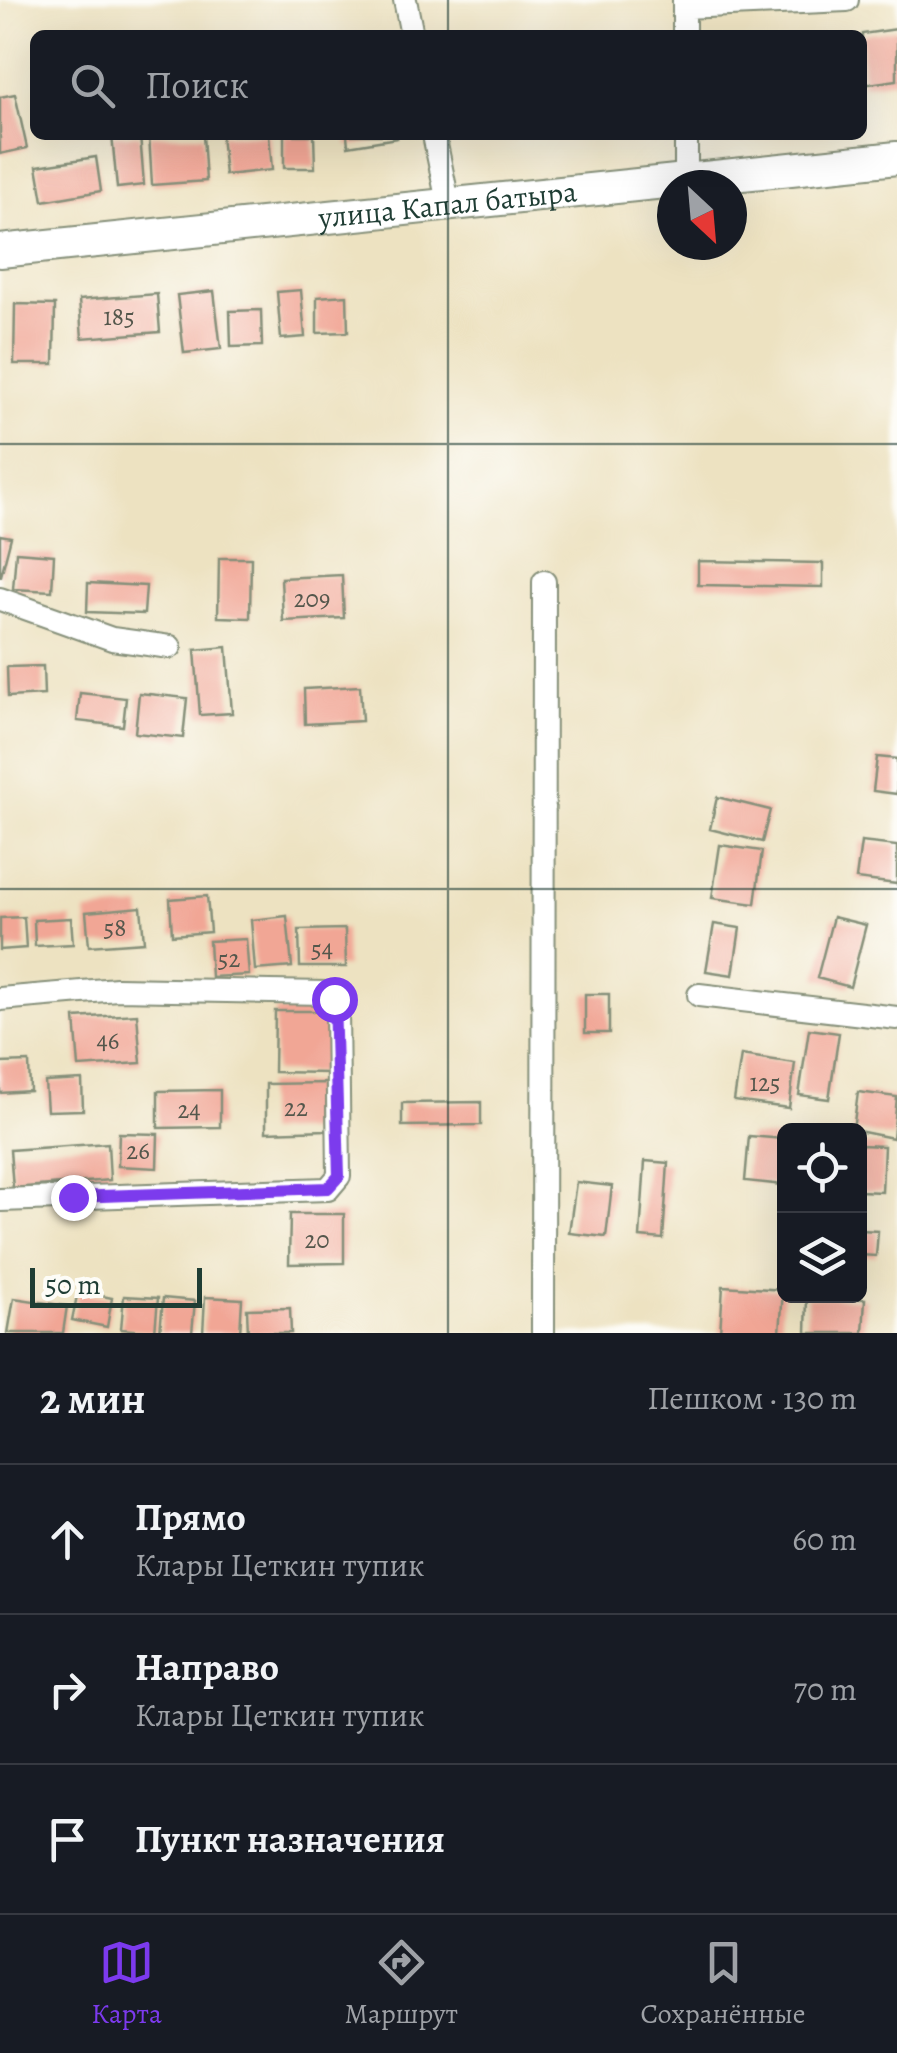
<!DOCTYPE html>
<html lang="ru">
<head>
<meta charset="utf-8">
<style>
  body { margin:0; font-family:Alegreya,serif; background:#20242c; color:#f1f3f6 }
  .controls { position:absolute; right:30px; bottom:30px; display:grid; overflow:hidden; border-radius:15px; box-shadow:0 10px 40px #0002 }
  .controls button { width:90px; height:90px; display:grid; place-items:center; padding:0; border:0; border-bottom:2px solid #363941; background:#171b24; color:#f1f3f6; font:50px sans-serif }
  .compass { position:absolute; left:657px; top:170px; width:90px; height:90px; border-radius:50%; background:#171b24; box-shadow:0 10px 40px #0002; rotate:154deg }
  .scale { position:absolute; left:30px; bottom:25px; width:172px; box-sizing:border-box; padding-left:10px; border:5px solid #1f3d34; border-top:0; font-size:28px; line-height:35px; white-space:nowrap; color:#1f3d34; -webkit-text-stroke:8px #fdfcf7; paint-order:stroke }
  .stop { position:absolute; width:30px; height:30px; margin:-22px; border:8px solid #7c3aed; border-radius:50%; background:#fff }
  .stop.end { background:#7c3aed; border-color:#fff; box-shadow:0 2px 10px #0008 }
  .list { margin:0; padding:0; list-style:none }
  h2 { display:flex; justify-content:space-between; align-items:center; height:130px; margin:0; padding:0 40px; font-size:42px }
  h2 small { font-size:32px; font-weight:400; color:#9ea1a6 }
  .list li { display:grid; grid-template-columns:65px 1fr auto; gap:30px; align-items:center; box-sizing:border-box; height:150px; padding:0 40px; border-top:2px solid #363941 }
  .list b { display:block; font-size:38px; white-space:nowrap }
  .list p { margin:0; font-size:32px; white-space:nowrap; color:#9ea1a6 }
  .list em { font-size:32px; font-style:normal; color:#9ea1a6 }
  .icon { flex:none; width:55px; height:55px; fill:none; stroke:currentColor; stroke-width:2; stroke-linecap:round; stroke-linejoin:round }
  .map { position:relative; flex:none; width:897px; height:1333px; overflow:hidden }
  .search { position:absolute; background:#171b24; box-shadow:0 10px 40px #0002; left:30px; right:30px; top:30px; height:110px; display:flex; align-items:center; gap:25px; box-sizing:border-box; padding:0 35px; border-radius:15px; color:#9ea1a6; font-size:38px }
  .sheet { height:580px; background:#171b24 }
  nav { display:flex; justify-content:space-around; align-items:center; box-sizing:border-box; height:140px; border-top:2px solid #363941; background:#171b24; font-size:28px; color:#9ea1a6 }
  nav a { display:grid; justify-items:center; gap:5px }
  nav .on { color:#7c3aed }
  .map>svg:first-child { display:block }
  .building { fill:#f1a695 }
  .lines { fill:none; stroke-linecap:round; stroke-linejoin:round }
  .street-casing { stroke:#86907a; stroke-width:26 }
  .secondary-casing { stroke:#86907a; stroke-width:36 }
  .street { stroke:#fff; stroke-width:22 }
  .secondary { stroke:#fff; stroke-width:32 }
  .route { stroke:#7c3aed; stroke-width:12 }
  .grid { fill:none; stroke:#1f3d34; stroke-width:2.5; stroke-opacity:0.55 }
  .labels { text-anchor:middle; stroke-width:9; stroke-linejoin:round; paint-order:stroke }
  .number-label { font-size:25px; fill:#54574c }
  .street-label { font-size:30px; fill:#1f3d34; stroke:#fdfcf7 }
</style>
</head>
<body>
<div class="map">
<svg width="897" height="1333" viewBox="0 0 897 1333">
  <rect width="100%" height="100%" fill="#fdfcf7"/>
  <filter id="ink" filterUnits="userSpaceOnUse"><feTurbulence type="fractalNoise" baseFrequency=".01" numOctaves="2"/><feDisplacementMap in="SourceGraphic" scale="20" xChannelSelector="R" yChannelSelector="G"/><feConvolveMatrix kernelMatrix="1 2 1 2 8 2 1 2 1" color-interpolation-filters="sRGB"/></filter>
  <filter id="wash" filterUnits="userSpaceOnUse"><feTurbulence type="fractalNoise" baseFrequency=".0048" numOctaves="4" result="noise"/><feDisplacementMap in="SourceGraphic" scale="40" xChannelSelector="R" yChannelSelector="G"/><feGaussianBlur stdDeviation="2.25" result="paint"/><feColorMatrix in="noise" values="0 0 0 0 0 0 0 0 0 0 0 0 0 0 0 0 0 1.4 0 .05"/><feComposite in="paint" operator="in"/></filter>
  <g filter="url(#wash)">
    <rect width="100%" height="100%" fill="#ede2c1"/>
    <g id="blocks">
      <path class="building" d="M 897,29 L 897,80 L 862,85 L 862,34 Z
        M 15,94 L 27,148 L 0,154 L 0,97 Z
        M 112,135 L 140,135 L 144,185 L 117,188 Z
        M 149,135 L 203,135 L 206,181 L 152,185 Z
        M 221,135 L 269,135 L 272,170 L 225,175 Z
        M 284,135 L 314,135 L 315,168 L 284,168 Z
        M 347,135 L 396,135 L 397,138 L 348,146 Z
        M 96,157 L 101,191 L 43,201 L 37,166 Z
        M 301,290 L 305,337 L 281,339 L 277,292 Z
        M 214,291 L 221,349 L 184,353 L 177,295 Z
        M 157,294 L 160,332 L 82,338 L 79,300 Z
        M 347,295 L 348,332 L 317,333 L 317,297 Z
        M 15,304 L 55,305 L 54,364 L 14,364 Z
        M 261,310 L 262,346 L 231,347 L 230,311 Z
        M 0,535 L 11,537 L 1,576 L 0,576 Z
        M 16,552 L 54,555 L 52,591 L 13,589 Z
        M 219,558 L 251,558 L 250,618 L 218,617 Z
        M 698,561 L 823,563 L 823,587 L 698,585 Z
        M 342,575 L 344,618 L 283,621 L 281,578 Z
        M 88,583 L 146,586 L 144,614 L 87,612 Z
        M 227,647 L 232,713 L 200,715 L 195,650 Z
        M 43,666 L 44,695 L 8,697 L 7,667 Z
        M 360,686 L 362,721 L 305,724 L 304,689 Z
        M 80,693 L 126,698 L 123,726 L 77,721 Z
        M 139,693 L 187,698 L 183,738 L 135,733 Z
        M 877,757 L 897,759 L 897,794 L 873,791 Z
        M 717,797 L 770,810 L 762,842 L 710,829 Z
        M 861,842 L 897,846 L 897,884 L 856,879 Z
        M 720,845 L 762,851 L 755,904 L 712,898 Z
        M 207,896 L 210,932 L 172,935 L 170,899 Z
        M 141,907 L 144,942 L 89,946 L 86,912 Z
        M 287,916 L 292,967 L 255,970 L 251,920 Z
        M 24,917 L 26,948 L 0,950 L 0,918 Z
        M 833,917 L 866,925 L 850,987 L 817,978 Z
        M 71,918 L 73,944 L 35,946 L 34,920 Z
        M 714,924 L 740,928 L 733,975 L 706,971 Z
        M 345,929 L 346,967 L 300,967 L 299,930 Z
        M 246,939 L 249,975 L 211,977 L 209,941 Z
        M 585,994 L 609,994 L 609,1033 L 585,1033 Z
        M 275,1011 L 330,1011 L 329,1073 L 274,1072 Z
        M 137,1014 L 141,1063 L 79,1067 L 75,1018 Z
        M 809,1029 L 839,1033 L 829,1099 L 799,1095 Z
        M 741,1055 L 795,1063 L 789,1108 L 734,1101 Z
        M 29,1062 L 30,1091 L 0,1093 L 0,1063 Z
        M 82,1080 L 83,1110 L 47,1111 L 45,1082 Z
        M 326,1083 L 327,1130 L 266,1132 L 266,1084 Z
        M 220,1090 L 220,1127 L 158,1128 L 158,1091 Z
        M 858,1092 L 897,1097 L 893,1138 L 853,1130 Z
        M 481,1102 L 481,1125 L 402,1126 L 402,1103 Z
        M 119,1133 L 158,1134 L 157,1168 L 118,1166 Z
        M 749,1136 L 784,1139 L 784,1185 L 745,1181 Z
        M 108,1143 L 110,1180 L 13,1188 L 10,1150 Z
        M 860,1145 L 884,1146 L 882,1192 L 860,1191 Z
        M 645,1161 L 668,1163 L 663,1239 L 640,1237 Z
        M 576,1182 L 612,1186 L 606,1237 L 569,1233 Z
        M 290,1214 L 344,1214 L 344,1263 L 289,1264 Z
        M 860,1230 L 878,1231 L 876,1256 L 860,1255 Z
        M 723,1286 L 783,1290 L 780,1333 L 720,1333 Z
        M 78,1291 L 112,1298 L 107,1327 L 72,1320 Z
        M 124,1296 L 158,1298 L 155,1332 L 121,1329 Z
        M 205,1297 L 242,1299 L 240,1333 L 203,1333 Z
        M 807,1297 L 865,1299 L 863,1333 L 806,1333 Z
        M 14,1298 L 67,1306 L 63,1333 L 8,1333 Z
        M 163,1298 L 195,1301 L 192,1333 L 160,1333 Z
        M 290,1308 L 291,1333 L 248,1333 L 247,1309 Z"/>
    </g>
  </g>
  <g filter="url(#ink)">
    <use href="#blocks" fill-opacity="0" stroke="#86907a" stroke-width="2.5"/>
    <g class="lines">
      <g class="street-casing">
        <path id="street" d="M 405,0 L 412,35
          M 684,0 L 684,35
          M 684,7 L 847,0
          M 434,135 L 449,207
          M 686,135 L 686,181
          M 0,599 L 112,639 L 170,647
          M 699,995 L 897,1018
          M 0,999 L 117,989 L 326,993 L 337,1010 L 339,1176 L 328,1189 L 0,1200
          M 543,1333 L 544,582"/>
      </g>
      <g class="secondary-casing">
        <g id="secondary">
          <path id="s1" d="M 0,251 L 897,158"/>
        </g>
      </g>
      <use href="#street" class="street"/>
      <use href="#secondary" class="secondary"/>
    </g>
  </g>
  <g class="lines" filter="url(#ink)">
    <path class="route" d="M 73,1197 L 328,1188 L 339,1176 L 334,999"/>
  </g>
  <path class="grid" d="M 448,0 L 448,35M 448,135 L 448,1333M 0,444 L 897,444M 0,889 L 897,889"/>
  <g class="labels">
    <g class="number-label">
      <text x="119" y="325">185</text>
      <text x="312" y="607">209</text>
      <text x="115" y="936">58</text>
      <text x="322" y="957">54</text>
      <text x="229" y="967">52</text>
      <text x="108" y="1049">46</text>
      <text x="765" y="1091">125</text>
      <text x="296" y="1116">22</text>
      <text x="189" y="1118">24</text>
      <text x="138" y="1159">26</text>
      <text x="317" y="1248">20</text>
    </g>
    <g class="street-label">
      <text dy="10" stroke="none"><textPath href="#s1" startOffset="450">улица Капал батыра</textPath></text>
    </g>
  </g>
</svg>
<div class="controls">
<button><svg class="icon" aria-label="locate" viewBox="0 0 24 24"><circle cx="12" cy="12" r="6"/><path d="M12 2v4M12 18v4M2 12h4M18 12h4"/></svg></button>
<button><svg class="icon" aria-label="layers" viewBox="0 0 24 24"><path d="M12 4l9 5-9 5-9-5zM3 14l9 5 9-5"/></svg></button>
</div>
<svg class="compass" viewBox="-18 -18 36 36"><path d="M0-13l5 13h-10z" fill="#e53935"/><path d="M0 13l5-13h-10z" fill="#9ea1a6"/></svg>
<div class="scale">50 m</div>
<div class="stop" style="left:334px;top:999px"></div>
<div class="stop end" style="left:73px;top:1197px"></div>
<div class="search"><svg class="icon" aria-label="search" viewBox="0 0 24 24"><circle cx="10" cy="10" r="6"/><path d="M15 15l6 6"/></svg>Поиск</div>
</div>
<section class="sheet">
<h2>2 мин<small>Пешком · 130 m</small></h2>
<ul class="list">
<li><svg class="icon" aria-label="ahead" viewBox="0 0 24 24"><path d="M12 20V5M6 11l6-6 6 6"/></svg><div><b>Прямо</b><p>Клары Цеткин тупик</p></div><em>60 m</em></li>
<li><svg class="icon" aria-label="right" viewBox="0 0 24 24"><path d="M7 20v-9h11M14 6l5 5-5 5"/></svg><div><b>Направо</b><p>Клары Цеткин тупик</p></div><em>70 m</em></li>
<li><svg class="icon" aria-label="arrive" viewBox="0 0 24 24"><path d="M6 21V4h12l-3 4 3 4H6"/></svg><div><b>Пункт назначения</b></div></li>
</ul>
</section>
<nav>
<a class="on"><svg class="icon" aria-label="map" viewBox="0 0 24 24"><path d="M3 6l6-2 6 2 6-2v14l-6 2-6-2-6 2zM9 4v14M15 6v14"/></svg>Карта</a>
<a><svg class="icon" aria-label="directions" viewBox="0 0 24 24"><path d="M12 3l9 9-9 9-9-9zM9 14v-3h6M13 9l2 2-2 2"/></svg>Маршрут</a>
<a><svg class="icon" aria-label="saved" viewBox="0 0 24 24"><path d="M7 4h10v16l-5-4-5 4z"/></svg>Сохранённые</a>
</nav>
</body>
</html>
